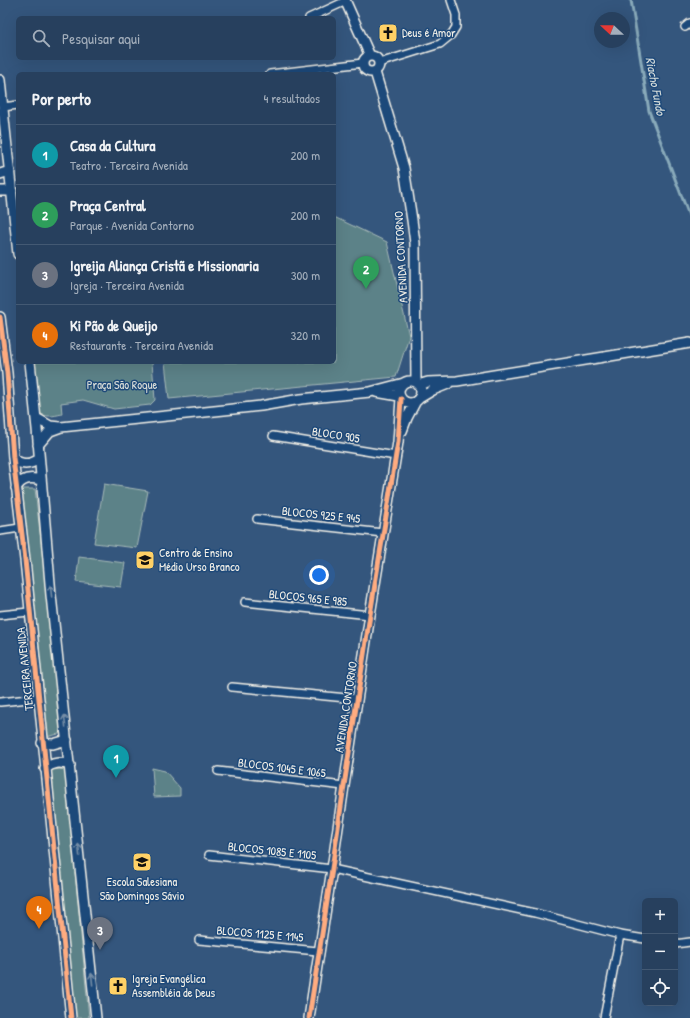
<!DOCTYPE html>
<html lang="pt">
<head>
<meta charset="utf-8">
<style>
  body { margin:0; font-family:"Patrick Hand",sans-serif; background:#2f4764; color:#f1f3f6 }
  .controls { position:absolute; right:12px; bottom:12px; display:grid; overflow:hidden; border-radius:6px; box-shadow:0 4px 16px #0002 }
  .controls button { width:36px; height:36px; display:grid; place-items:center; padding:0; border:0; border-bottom:1px solid #435973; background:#27405e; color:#f1f3f6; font:20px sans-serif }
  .compass { position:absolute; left:594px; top:12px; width:36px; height:36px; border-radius:50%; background:#27405e; box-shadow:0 4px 16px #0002; rotate:292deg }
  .you { position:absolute; left:319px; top:575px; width:14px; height:14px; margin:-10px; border:3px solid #fff; border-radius:50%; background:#1a73e8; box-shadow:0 0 0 6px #1a73e833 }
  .badge { display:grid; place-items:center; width:26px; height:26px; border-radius:50%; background:#e797bd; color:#fff; font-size:13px; font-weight:700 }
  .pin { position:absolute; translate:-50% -33px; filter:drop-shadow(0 1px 2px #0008) }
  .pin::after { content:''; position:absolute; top:21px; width:14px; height:12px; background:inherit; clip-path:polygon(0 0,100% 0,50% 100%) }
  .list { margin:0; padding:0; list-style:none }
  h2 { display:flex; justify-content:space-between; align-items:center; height:52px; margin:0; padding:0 16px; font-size:17px }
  h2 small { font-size:13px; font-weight:400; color:#a4afbc }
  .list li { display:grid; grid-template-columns:26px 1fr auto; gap:12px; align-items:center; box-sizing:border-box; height:60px; padding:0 16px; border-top:1px solid #435973 }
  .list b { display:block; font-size:15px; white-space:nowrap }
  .list p { margin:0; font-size:13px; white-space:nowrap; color:#a4afbc }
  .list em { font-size:13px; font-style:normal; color:#a4afbc }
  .icon { flex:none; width:22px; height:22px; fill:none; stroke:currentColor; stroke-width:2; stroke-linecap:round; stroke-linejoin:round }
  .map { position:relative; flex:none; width:690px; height:1018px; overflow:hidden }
  .search { position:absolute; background:#27405e; box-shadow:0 4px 16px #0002; left:16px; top:16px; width:320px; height:44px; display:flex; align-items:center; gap:10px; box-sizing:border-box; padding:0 14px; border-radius:6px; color:#a4afbc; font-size:15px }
  .panel { position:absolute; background:#27405e; box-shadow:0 4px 16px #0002; left:16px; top:72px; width:320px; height:292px; border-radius:6px }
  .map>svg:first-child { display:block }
  .green { fill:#5c8288; stroke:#a8bab8 }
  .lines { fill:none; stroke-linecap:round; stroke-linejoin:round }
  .stream { stroke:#89aaba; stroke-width:3 }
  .minor-casing { stroke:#f4f1e8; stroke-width:10 }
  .tertiary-casing { stroke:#f4f1e8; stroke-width:12 }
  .minor { stroke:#1f4a7a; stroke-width:7 }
  .tertiary { stroke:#1f4a7a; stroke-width:9 }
  .cycleway-casing { stroke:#1f4a7a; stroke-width:8 }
  .cycleway { stroke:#ffac80; stroke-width:5 }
  .oneway { stroke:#748da6 }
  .labels { text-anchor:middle; stroke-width:3; stroke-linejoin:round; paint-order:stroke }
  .poi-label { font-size:12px; fill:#f4f1e8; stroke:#1f4a7a; text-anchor:start }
  .street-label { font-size:12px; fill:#f4f1e8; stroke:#1f4a7a }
  .park-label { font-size:12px; fill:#dde0da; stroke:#1f4a7a }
  .water-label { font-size:13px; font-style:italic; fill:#d9dfdc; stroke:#1f4a7a }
</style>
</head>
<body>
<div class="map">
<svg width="690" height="1018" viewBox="0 0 690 1018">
  <rect width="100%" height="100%" fill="#34567d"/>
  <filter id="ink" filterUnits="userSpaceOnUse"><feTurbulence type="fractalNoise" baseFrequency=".025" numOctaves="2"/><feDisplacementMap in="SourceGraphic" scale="8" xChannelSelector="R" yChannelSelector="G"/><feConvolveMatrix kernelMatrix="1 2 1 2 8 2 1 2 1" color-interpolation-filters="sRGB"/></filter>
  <g filter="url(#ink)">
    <path class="green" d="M 334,217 L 387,242 L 409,336 L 396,377 L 169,399 L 165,362 L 334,362 Z
      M 33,362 L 152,362 L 155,400 L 150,405 L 114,409 L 83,400 L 61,403 L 62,414 C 53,416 46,418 38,412 Z
      M 104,484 L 148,491 L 137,548 L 94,543 Z
      M 19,489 L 35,489 L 63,733 L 46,737 Z
      M 79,557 L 125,563 L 121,587 L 76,582 Z
      M 152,768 L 165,771 L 180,788 L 180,796 L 154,797 Z
      M 65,769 L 89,1018 L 73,1018 L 47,770 Z"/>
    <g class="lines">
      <path class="stream" d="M 631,0 L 649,111 L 690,218"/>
      <g class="minor-casing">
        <path id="minor" d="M 309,18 L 346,1
          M 685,27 L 690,23
          M 379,63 L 440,44 L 451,35 L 456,27 L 456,15 L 451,0
          M 270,74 L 363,63
          M 3,107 L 18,105
          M 273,436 L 396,456
          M 257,519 L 383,533
          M 0,531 L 20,528
          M 245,602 L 370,615
          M 0,615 L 29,612
          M 232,687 L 357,699
          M 0,702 L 38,698
          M 218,771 L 344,786
          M 209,855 L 332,869 L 535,913 L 620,935 L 645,939
          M 199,940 L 318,951
          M 675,944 L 690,942
          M 604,1018 L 620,935"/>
      </g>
      <g class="tertiary-casing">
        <path id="tertiary" d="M 345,0 L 370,56
          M363 64a8 8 0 1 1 16 0a8 8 0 1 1-16 0Z
          M 375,72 L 404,168 L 412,220 L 415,243 L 416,383
          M 0,80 L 18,254
          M 0,174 L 10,171
          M 0,191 L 12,191
          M 0,317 L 7,373 L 13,458 L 25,560 L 71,1018
          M 30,362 L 37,429 L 51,595 L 96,1018
          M399 392a11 11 0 1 1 22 0a11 11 0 1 1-22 0Z
          M 418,385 L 428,382 L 457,381 L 690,343
          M 376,392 L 399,396
          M 418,399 L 433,390 L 448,384
          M 36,418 L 50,426 L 60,427
          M 402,431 L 407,418 L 416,401
          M 38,445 L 50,431 L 61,427 L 224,410 L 261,406 L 301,399 L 370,392 L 404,383
          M 13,458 C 21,466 30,465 39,459
          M 16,488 C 22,478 30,477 40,480
          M 42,743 L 53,744 L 67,740
          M 45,769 C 53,762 60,762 70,765
          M 309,1018 L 332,869 L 344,786 L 370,615 L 398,442 L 401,399"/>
      </g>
      <use href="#minor" class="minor"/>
      <use href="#tertiary" class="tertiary"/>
      <g class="cycleway-casing">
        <path id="cycleway" d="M 0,317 L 7,373 L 13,458 L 25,560 L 71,1018
          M 309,1018 L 332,869 L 344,786 L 370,615 L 398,442 L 401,399"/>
      </g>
      <use href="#cycleway" class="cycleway"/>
    </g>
    <defs><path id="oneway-shaft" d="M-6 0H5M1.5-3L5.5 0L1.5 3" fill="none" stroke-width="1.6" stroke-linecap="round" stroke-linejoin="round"/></defs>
    <g class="oneway">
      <use href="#oneway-shaft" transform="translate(51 591) rotate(-96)"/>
      <use href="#oneway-shaft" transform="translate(65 721) rotate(-96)"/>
      <use href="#oneway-shaft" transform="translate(79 850) rotate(-96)"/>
      <use href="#oneway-shaft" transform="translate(92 979) rotate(-96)"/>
    </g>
  </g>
  <defs>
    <g id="church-square" transform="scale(1)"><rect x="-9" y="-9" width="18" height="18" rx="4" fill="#ffd166" stroke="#1f4a7a"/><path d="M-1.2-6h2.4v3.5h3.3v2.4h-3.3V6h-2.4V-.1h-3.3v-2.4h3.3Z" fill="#111"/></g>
    <g id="school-square" transform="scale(1)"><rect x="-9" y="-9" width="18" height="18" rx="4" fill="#ffd166" stroke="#1f4a7a"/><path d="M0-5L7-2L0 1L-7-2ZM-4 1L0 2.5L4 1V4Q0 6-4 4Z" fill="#111"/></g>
  </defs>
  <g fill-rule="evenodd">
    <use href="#church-square" x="388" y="33"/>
    <use href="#school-square" x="145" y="560"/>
    <use href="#school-square" x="142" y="862"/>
    <use href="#church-square" x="118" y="986"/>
  </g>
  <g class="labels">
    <g class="poi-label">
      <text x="402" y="37">Deus é Amor</text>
      <text x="159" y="557">Centro de Ensino<tspan x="159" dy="14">Médio Urso Branco</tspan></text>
      <text x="142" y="886" text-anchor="middle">Escola Salesiana<tspan x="142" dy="14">São Domingos Sávio</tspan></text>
      <text x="132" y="983">Igreja Evangélica<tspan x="132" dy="14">Assembléia de Deus</tspan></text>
    </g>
    <g class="street-label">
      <text transform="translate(401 257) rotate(-93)" y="4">AVENIDA CONTORNO</text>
      <text transform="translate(336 435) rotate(9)" y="4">BLOCO 905</text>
      <text transform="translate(321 515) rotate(6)" y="4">BLOCOS 925 E 945</text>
      <text transform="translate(308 598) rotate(6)" y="4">BLOCOS 965 E 985</text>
      <text transform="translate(25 669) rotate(-96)" y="4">TERCEIRA AVENIDA</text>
      <text transform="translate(346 707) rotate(-81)" y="4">AVENIDA CONTORNO</text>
      <text transform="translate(282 768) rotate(7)" y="4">BLOCOS 1045 E 1065</text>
      <text transform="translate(272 851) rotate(6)" y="4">BLOCOS 1085 E 1105</text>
      <text transform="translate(260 934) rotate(5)" y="4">BLOCOS 1125 E 1145</text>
    </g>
    <g class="park-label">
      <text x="122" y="389">Praça São Roque</text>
    </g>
    <g class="water-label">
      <text transform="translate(656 86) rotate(79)" y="5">Riacho Fundo</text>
    </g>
  </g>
</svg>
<div class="controls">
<button>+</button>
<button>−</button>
<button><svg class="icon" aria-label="locate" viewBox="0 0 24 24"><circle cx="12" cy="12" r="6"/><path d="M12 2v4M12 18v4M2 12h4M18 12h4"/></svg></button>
</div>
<svg class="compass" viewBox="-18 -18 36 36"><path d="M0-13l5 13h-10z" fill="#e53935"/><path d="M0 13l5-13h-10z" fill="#a4afbc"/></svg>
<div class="you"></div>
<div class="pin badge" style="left:116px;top:778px;background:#0f9aa8">1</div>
<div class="pin badge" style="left:366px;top:289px;background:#2e9e5b">2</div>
<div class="pin badge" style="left:100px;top:950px;background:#6b7280">3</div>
<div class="pin badge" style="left:39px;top:929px;background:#e8710a">4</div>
<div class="search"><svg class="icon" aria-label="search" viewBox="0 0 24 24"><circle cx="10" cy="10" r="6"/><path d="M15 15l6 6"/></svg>Pesquisar aqui</div>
<section class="panel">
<h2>Por perto<small>4 resultados</small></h2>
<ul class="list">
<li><span class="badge" style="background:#0f9aa8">1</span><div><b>Casa da Cultura</b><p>Teatro · Terceira Avenida</p></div><em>200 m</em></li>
<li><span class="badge" style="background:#2e9e5b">2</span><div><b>Praça Central</b><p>Parque · Avenida Contorno</p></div><em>200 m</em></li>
<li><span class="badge" style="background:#6b7280">3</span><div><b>Igreija Aliança Cristã e Missionaria</b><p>Igreja · Terceira Avenida</p></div><em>300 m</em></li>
<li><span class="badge" style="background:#e8710a">4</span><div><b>Ki Pão de Queijo</b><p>Restaurante · Terceira Avenida</p></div><em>320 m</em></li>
</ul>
</section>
</div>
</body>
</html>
